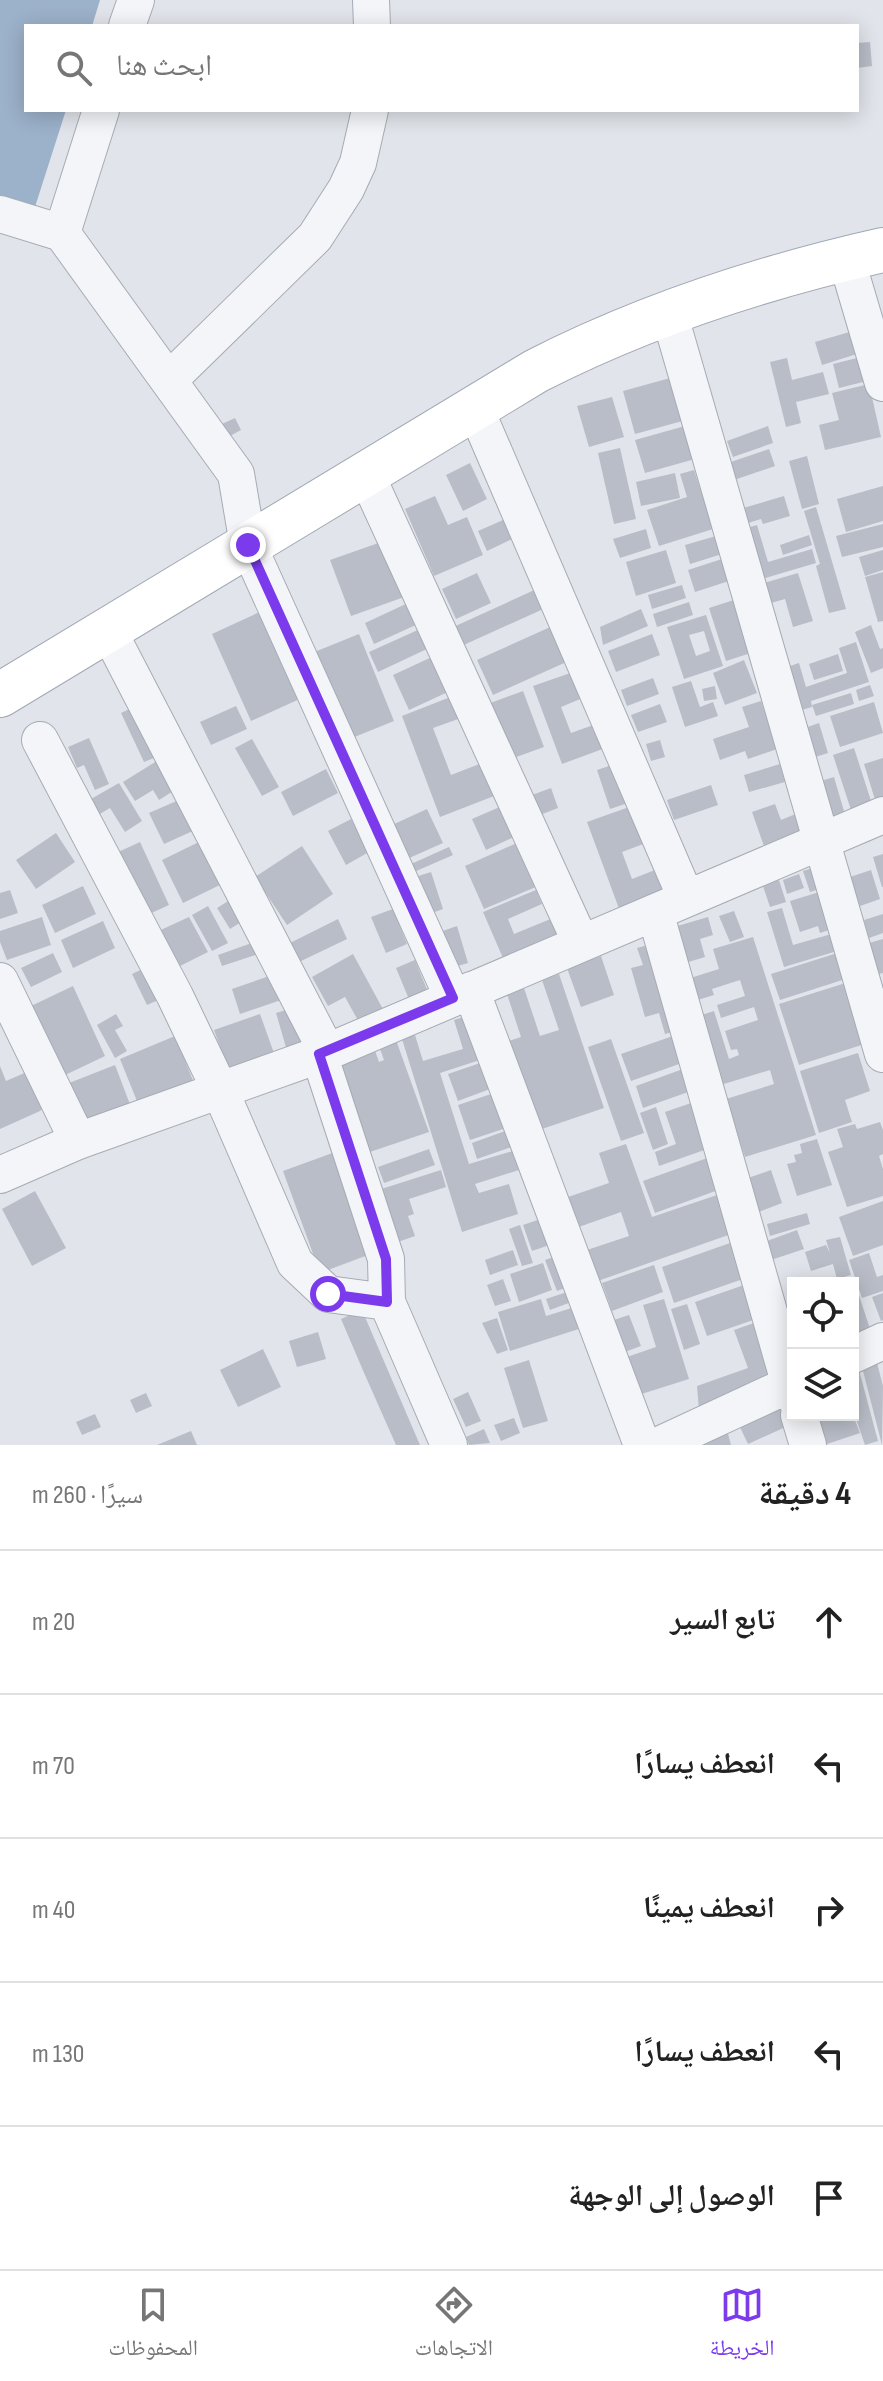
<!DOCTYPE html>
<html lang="ar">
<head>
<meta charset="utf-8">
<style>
  body { margin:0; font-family:"Sofia Sans Condensed","Noto Naskh Arabic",sans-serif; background:#f6f6f6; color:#222; direction:rtl }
  .controls { position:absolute; right:24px; bottom:24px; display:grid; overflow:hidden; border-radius:0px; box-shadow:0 4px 20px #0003 }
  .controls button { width:72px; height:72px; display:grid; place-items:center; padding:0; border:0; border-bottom:2px solid #e0e0e0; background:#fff; color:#222; font:40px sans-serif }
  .stop { position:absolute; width:24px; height:24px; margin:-18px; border:6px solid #7c3aed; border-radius:50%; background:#fff }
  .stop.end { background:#7c3aed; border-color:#fff; box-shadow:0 2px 8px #0008 }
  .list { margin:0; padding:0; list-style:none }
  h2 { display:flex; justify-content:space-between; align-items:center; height:104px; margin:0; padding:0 32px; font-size:34px }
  h2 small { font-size:26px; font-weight:400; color:#767676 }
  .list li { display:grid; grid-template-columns:52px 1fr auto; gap:24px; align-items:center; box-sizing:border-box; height:144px; padding:0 32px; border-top:2px solid #e0e0e0 }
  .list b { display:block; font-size:30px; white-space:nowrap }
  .list em { font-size:26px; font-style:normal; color:#767676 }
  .icon { flex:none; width:44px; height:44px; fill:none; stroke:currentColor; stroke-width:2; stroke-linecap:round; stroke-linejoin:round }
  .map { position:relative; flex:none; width:883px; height:1445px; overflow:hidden; direction:ltr }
  .search { position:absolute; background:#fff; box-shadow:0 4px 20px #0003; left:24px; right:24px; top:24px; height:88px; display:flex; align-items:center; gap:20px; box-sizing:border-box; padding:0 28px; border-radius:0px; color:#767676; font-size:30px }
  .sheet { height:824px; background:#fff }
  nav { display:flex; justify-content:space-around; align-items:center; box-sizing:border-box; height:112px; border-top:2px solid #e0e0e0; background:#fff; font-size:22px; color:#767676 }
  nav a { display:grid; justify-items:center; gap:4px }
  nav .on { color:#7c3aed }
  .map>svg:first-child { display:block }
  .water { fill:#9cb1ca }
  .building { fill:#b8bdc7; fill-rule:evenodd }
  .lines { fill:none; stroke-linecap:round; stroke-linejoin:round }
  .minor-casing { stroke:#a6abb4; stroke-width:38 }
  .major-casing { stroke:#a0a8b5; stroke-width:46 }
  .minor { stroke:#f4f5f8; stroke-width:36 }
  .major { stroke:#fff; stroke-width:44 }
  .route { stroke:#7c3aed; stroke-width:10 }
</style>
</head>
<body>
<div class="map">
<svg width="883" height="1445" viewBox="0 0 883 1445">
  <rect width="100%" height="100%" fill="#e1e4ea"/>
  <path class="water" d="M 0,0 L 100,0 L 92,26 L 26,26 L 26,110 L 66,110 L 34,210 L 0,199 Z"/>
  <path class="building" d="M 870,42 L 872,66 L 857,68 L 857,43 Z
    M 853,331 L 860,353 L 822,365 L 815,342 Z
    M 861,357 L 867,381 L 839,388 L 833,364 Z
    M 787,358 L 792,380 L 823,372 L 829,394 L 796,402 L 801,423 L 786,427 L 770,362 Z
    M 674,377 L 686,420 L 635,434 L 623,391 Z
    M 869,384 L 881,437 L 825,450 L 819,425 L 839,420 L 832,393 Z
    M 612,397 L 624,437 L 589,447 L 577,406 Z
    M 235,418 L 241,430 L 228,437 L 222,424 Z
    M 685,426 L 695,459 L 645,473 L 635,440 Z
    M 768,426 L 773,443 L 733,457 L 727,441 Z
    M 620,448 L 636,519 L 614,524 L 598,453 Z
    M 769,449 L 775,466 L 728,482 L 722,465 Z
    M 807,456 L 819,504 L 802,509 L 789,461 Z
    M 470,463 L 487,499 L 463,511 L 446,475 Z
    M 694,470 L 713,529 L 659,546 L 647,510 L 687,497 L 680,474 Z
    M 675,473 L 680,498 L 641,506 L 636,482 Z
    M 883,486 L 883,521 L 846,532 L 837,499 Z
    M 435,496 L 448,525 L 467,517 L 483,555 L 434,576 L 405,509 Z
    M 784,496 L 790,516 L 763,524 L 761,519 L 745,524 L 740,509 Z
    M 816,507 L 846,609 L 829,613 L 816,566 L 820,564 L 804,511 Z
    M 517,514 L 525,533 L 487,551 L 478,531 Z
    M 883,524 L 883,547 L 842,557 L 836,536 Z
    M 757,525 L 768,562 L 812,549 L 816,563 L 762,579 L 747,528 Z
    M 646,529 L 651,548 L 620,558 L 613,539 Z
    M 809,535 L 812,545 L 783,555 L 780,545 Z
    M 716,536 L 722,554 L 690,564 L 685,545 Z
    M 387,540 L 407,596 L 351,616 L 330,560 Z
    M 666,550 L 676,583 L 636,596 L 626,562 Z
    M 883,550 L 883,570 L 865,576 L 859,557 Z
    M 722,559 L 729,581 L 695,592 L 688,570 Z
    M 883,572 L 883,621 L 878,622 L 865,577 Z
    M 477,573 L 491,603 L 456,619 L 442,589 Z
    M 798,573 L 813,621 L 793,627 L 785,599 L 771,603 L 764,583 Z
    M 682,585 L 686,598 L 652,609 L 648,595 Z
    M 541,587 L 550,606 L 457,648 L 449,629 Z
    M 737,599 L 754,652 L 726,661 L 709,608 Z
    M 689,602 L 693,615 L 657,627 L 653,614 Z
    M 408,603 L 418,624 L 374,644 L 365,623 Z
    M 641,609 L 648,626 L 603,645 L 600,627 Z
    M 264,610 L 304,697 L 251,721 L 212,634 Z
    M 706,615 L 723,666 L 684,679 L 667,627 ZM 704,631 L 710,651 L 696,656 L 689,635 Z
    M 557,624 L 573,659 L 493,695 L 477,660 Z
    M 871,625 L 880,649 L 883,648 L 883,668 L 871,673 L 855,632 Z
    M 420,629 L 429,648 L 378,672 L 369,652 Z
    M 359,634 L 394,721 L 347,740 L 312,653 Z
    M 652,634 L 660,655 L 616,672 L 608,651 Z
    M 856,642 L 869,682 L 811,701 L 812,707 L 795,712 L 781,669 L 799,663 L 806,687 L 847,673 L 839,648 Z
    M 838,654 L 843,671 L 814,680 L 809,664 Z
    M 434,656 L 450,691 L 409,710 L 393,675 Z
    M 744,660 L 757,693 L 725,705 L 713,673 Z
    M 576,671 L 585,697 L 561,707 L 571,733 L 599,723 L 608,747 L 562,764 L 533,686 Z
    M 653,678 L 659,694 L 627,706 L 621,690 Z
    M 691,681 L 700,707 L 713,702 L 718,716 L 685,727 L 672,687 Z
    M 870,685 L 874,696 L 859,701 L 856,690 Z
    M 715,686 L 717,699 L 704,701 L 702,689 Z
    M 523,691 L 544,747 L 505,761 L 485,705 Z
    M 851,693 L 854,704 L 816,716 L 812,705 Z
    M 453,696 L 461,718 L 433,728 L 451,775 L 482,763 L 494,796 L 440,817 L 402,716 Z
    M 761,701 L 777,749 L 748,759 L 745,751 L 720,760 L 713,739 L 749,727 L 742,707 Z
    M 874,702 L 883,733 L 840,747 L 830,716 Z
    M 660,704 L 667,722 L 638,732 L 631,715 Z
    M 138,705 L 161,755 L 144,762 L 121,713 Z
    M 236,706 L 247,729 L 211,745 L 200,722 Z
    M 819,723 L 828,753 L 812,758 L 802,729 Z
    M 89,738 L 109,784 L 95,790 L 84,765 L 77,768 L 68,747 Z
    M 252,739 L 279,787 L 262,796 L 235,748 Z
    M 660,740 L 665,757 L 651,761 L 646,744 Z
    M 854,748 L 872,804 L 851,810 L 833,755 Z
    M 883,758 L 883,801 L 876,803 L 864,764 Z
    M 160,759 L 178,788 L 159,800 L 153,790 L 135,801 L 123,782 Z
    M 615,764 L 628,803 L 610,809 L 597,770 Z
    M 780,764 L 785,782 L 749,792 L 744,775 Z
    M 326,769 L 338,793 L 293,816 L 281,792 Z
    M 834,777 L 846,818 L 830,822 L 818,782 Z
    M 119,783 L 142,821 L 125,832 L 110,808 L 93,818 L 84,803 Z
    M 711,785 L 718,805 L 674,820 L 667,800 Z
    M 551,788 L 558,808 L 540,815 L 532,795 Z
    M 181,799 L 195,830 L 164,844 L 149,813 Z
    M 775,804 L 781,820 L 798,813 L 806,835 L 765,849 L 752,812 Z
    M 502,806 L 516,836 L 486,850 L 472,819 Z
    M 632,806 L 646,843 L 622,852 L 632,879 L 655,870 L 666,898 L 621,914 L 587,822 Z
    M 427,809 L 443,843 L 407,859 L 392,825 Z
    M 351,819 L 369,852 L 346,865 L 328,831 Z
    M 56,833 L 75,862 L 36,889 L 16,860 Z
    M 205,839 L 226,882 L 183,903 L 162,860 Z
    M 140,842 L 169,905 L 145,916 L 116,853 Z
    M 519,842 L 538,886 L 484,909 L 465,866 Z
    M 302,846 L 333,894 L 287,925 L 255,877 Z
    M 449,847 L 453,855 L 414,872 L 411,864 Z
    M 883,854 L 883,887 L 882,887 L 873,857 Z
    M 819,866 L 826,887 L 810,892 L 803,871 Z
    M 871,870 L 880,899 L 860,906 L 850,877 Z
    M 431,872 L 443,909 L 424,916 L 412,878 Z
    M 799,874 L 804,888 L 787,894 L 783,880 Z
    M 779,880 L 786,902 L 770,907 L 763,886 Z
    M 83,886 L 96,914 L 55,933 L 42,905 Z
    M 10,890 L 18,913 L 0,919 L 0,893 Z
    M 536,890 L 542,904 L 508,919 L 514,934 L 553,918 L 563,942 L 506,965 L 483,912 Z
    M 826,890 L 838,927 L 820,933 L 818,926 L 800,932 L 790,901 Z
    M 233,898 L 246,919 L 230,929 L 217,908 Z
    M 208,906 L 228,943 L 212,951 L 192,915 Z
    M 782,908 L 793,945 L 842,931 L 847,948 L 784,967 L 767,912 Z
    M 393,909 L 407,944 L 386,953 L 371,917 Z
    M 734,911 L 744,937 L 730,942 L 719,916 Z
    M 883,914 L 883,933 L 869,938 L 864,920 Z
    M 42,917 L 51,945 L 7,960 L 0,942 L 0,931 Z
    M 189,917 L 208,952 L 172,970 L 152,934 Z
    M 708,917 L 713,935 L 700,939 L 705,957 L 685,963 L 674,927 Z
    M 338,919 L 347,939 L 297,963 L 288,944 Z
    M 103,921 L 115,948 L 73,968 L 61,940 Z
    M 457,926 L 468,963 L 447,969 L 437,933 Z
    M 753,937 L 816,1135 L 745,1157 L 726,1099 L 774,1084 L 770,1070 L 714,1087 L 692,1018 L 714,1011 L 729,1059 L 739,1055 L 737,1049 L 731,1050 L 725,1031 L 758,1020 L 754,1007 L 721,1018 L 717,1005 L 745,996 L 740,980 L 712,989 L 714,995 L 691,1002 L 684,980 L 719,969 L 713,949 Z
    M 883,939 L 883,973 L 879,974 L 869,943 Z
    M 260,940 L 264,952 L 222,966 L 218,955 Z
    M 659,942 L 685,1028 L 665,1034 L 659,1013 L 645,1017 L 631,968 L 643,965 L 637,948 Z
    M 850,949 L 858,975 L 780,1000 L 771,974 Z
    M 53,953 L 62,972 L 31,987 L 21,968 Z
    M 353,954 L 384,1011 L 360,1024 L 345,997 L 328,1006 L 312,977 Z
    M 601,956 L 614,995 L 581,1007 L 567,968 Z
    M 415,960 L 430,997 L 411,1004 L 396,968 Z
    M 155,963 L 170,995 L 147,1005 L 132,974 Z
    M 278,973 L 287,998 L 240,1014 L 232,989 Z
    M 559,974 L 604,1108 L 533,1132 L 503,1043 L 521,1037 L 507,994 L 524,988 L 540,1036 L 559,1030 L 542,980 Z
    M 855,980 L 874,1041 L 799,1065 L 779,1004 Z
    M 73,986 L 105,1056 L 61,1077 L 29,1007 Z
    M 305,1004 L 318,1044 L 288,1054 L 276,1013 Z
    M 116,1014 L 123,1026 L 115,1030 L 127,1051 L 115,1058 L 97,1025 Z
    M 260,1014 L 275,1056 L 229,1072 L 214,1030 Z
    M 470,1015 L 483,1059 L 440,1073 L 469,1164 L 516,1150 L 522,1169 L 475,1184 L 479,1193 L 509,1184 L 518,1214 L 462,1232 L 402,1039 L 415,1035 L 423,1061 L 463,1049 L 454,1020 Z
    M 175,1036 L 194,1083 L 139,1106 L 120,1059 Z
    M 673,1036 L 682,1063 L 631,1081 L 621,1054 Z
    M 611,1039 L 644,1133 L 621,1141 L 588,1047 Z
    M 396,1040 L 429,1132 L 361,1155 L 329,1064 L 374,1048 L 379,1062 L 384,1060 L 379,1046 Z
    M 858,1053 L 870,1091 L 845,1100 L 852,1122 L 819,1133 L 800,1071 Z
    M 489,1060 L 498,1086 L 458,1101 L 448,1074 Z
    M 115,1065 L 131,1107 L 81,1127 L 64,1085 Z
    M 0,1066 L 6,1081 L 36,1068 L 50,1101 L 40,1111 L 0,1129 Z
    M 683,1069 L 691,1091 L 643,1108 L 636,1086 Z
    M 500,1091 L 512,1126 L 470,1140 L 458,1105 Z
    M 694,1102 L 710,1148 L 659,1166 L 655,1152 L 676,1144 L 665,1112 Z
    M 656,1107 L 668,1144 L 653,1150 L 640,1113 Z
    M 880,1122 L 883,1130 L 883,1154 L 879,1156 L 883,1169 L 883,1196 L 847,1207 L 828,1152 L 843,1147 L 837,1129 L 855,1124 L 857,1129 Z
    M 511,1129 L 517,1145 L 477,1159 L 472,1143 Z
    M 817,1139 L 832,1185 L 797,1196 L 787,1164 L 796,1162 L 794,1155 L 802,1153 L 800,1144 Z
    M 626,1144 L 652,1217 L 720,1194 L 734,1233 L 595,1282 L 584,1251 L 629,1236 L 621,1212 L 576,1228 L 565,1198 L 609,1183 L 599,1153 Z
    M 429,1149 L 435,1165 L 384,1183 L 378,1167 Z
    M 338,1151 L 376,1252 L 320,1273 L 283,1171 Z
    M 710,1157 L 721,1189 L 655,1213 L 643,1181 Z
    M 441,1170 L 446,1187 L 409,1199 L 414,1214 L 408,1216 L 415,1236 L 392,1244 L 375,1191 Z
    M 771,1170 L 782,1203 L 759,1212 L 748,1178 Z
    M 35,1191 L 66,1248 L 32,1266 L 2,1209 Z
    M 883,1201 L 883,1245 L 853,1256 L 839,1217 Z
    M 807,1213 L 810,1224 L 770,1236 L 767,1224 Z
    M 555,1214 L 564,1240 L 532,1251 L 523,1225 Z
    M 520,1225 L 533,1263 L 522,1266 L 509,1229 Z
    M 797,1230 L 804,1249 L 768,1261 L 761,1243 Z
    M 840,1237 L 851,1275 L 837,1279 L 833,1264 L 811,1271 L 805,1252 L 826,1245 L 830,1253 L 826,1240 Z
    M 730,1243 L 743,1279 L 674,1303 L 662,1267 Z
    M 513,1250 L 518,1265 L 490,1275 L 485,1260 Z
    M 869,1253 L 877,1277 L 883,1275 L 883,1291 L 862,1298 L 849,1260 Z
    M 562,1254 L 573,1285 L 557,1291 L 545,1260 Z
    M 543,1263 L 552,1290 L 519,1302 L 510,1274 Z
    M 654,1265 L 663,1292 L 612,1311 L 602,1283 Z
    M 853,1277 L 872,1335 L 853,1341 L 853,1283 L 837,1282 Z
    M 503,1279 L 511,1301 L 495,1306 L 487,1285 Z
    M 747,1284 L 759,1318 L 707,1336 L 695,1302 Z
    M 570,1291 L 574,1301 L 550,1310 L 546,1299 Z
    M 883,1293 L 883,1320 L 881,1321 L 872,1297 Z
    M 541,1299 L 546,1316 L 578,1306 L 585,1327 L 510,1351 L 498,1312 Z
    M 664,1299 L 689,1379 L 632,1397 L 621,1359 L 656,1347 L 643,1305 Z
    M 687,1304 L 700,1344 L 684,1350 L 671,1309 Z
    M 362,1310 L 420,1445 L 396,1445 L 365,1375 L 341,1319 Z
    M 629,1315 L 641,1346 L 619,1354 L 608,1322 Z
    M 497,1318 L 508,1350 L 497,1354 L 482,1323 Z
    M 754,1323 L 776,1382 L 699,1410 L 697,1386 L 748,1368 L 734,1330 Z
    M 318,1332 L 326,1359 L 297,1367 L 289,1341 Z
    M 263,1349 L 281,1387 L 238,1407 L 220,1370 Z
    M 876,1359 L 883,1386 L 882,1445 L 861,1363 Z
    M 529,1360 L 548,1421 L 523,1428 L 504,1368 Z
    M 858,1366 L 878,1441 L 865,1445 L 853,1410 L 853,1369 Z
    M 468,1392 L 481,1421 L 466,1427 L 453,1399 Z
    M 146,1393 L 152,1406 L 136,1413 L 130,1400 Z
    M 783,1403 L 792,1424 L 748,1444 L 738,1423 Z
    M 95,1414 L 101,1427 L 82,1435 L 76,1422 Z
    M 806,1415 L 853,1415 L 860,1433 L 824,1445 Z
    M 514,1418 L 520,1433 L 501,1441 L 494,1425 Z
    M 484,1429 L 490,1443 L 469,1445 L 466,1437 Z
    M 727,1430 L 731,1445 L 678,1445 Z
    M 191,1431 L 197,1445 L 157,1445 Z"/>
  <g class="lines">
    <g class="minor-casing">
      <path id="minor" d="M 371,0 L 372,26
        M 127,26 L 136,0
        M 0,214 L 62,233 L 101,110
        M 62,233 L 236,474 L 248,545 L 453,998
        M 846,258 L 883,383
        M 669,313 L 883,1054
        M 169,380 L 315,237 L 346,189 L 358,163 L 370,110
        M 475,408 L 686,898
        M 366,474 L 581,943
        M 108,630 L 327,1052
        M 40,740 L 175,996 L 220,1090 L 295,1263 L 328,1294 L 387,1302 L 449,1445
        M 655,912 L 793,1396
        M 0,981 L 78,1141
        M 471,990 L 642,1445
        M 319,1054 L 386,1259 L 387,1302
        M 0,1175 L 78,1141 L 327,1052 L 883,815
        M 853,1355 L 883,1341
        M 799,1415 L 808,1445
        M 659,1445 L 793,1383"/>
    </g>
    <g class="major-casing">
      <path id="major" d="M 0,695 L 536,371 C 646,315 763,277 883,250"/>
    </g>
    <use href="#minor" class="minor"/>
    <use href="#major" class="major"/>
  </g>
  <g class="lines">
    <path class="route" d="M 248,545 L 453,998 L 319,1054 L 386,1259 L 387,1302 L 328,1294"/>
  </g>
</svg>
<div class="controls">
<button><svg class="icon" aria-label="locate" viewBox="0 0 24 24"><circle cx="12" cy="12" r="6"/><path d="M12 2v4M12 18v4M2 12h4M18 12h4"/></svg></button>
<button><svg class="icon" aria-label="layers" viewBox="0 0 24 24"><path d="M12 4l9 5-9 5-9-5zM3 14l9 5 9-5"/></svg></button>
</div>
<div class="stop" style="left:328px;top:1294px"></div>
<div class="stop end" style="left:248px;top:545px"></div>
<div class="search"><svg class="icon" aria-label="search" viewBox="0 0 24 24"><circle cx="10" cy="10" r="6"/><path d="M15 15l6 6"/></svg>ابحث هنا</div>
</div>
<section class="sheet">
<h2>4 دقيقة<small>سيرًا · 260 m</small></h2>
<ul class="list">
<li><svg class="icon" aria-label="ahead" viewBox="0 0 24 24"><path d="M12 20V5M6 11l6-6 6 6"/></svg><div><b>تابع السير</b></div><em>20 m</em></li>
<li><svg class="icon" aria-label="left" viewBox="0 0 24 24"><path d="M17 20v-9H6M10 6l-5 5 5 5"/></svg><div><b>انعطف يسارًا</b></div><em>70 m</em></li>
<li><svg class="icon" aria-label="right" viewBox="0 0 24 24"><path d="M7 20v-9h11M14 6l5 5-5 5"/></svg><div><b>انعطف يمينًا</b></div><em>40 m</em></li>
<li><svg class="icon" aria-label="left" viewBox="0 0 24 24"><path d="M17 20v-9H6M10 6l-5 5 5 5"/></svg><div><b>انعطف يسارًا</b></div><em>130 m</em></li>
<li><svg class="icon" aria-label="arrive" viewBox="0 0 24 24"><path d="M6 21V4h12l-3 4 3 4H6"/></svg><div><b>الوصول إلى الوجهة</b></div></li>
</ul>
</section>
<nav>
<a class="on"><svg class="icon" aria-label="map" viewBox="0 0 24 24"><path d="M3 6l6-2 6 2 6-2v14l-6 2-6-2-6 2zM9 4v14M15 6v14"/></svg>الخريطة</a>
<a><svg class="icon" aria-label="directions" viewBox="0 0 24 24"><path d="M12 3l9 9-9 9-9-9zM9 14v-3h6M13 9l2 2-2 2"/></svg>الاتجاهات</a>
<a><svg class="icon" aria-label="saved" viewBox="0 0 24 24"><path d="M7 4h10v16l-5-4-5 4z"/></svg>المحفوظات</a>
</nav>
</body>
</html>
